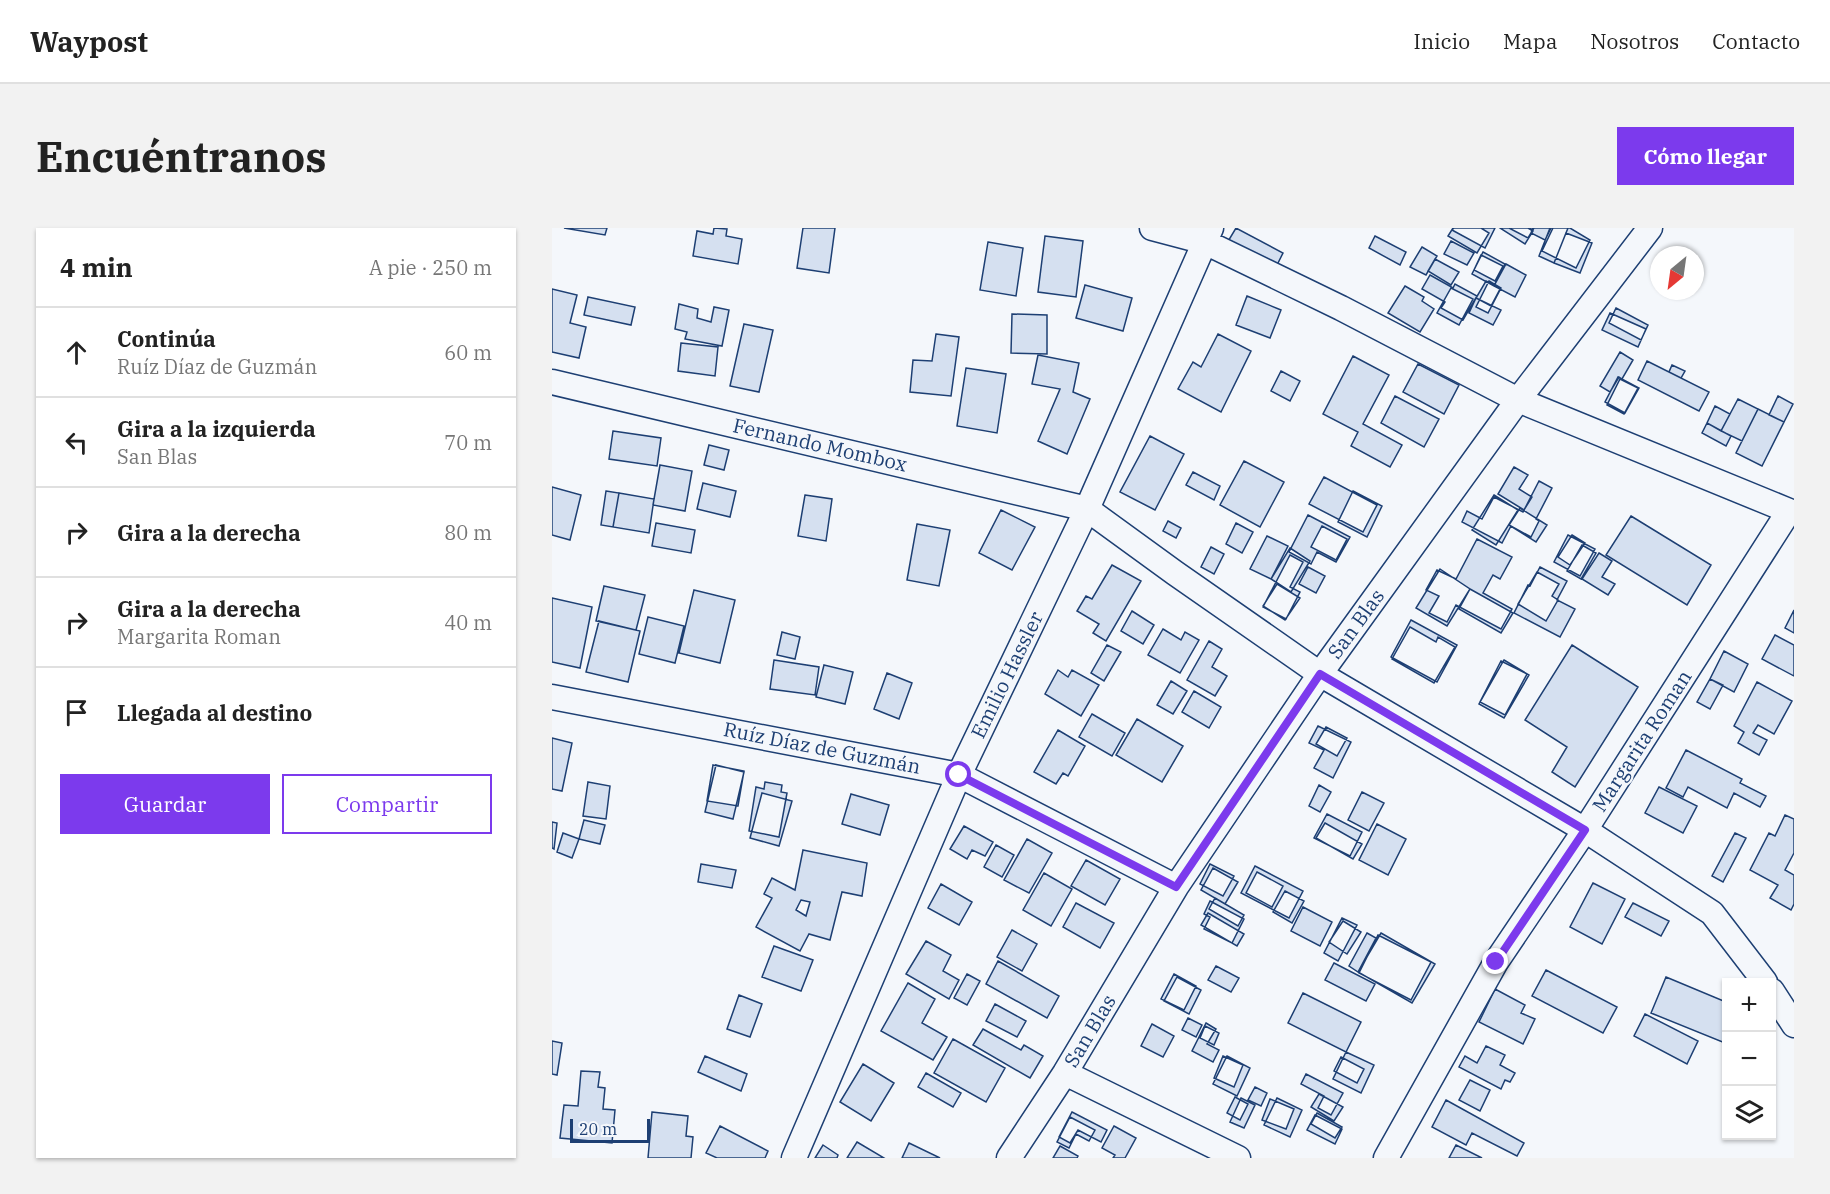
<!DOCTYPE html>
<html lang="es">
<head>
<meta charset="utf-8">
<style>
  body { margin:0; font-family:"IBM Plex Serif",serif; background:#f2f2f2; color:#222 }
  .controls { position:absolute; right:18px; bottom:18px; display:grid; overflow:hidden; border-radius:0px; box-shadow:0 2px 4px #0004 }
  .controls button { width:54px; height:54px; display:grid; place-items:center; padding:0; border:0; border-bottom:2px solid #e0e0e0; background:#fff; color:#222; font:30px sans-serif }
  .compass { position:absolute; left:1098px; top:18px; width:54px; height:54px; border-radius:50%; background:#fff; box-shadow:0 2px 4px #0004; rotate:209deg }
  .scale { position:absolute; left:18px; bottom:15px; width:80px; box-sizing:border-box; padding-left:6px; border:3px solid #1d3f73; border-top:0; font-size:16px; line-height:21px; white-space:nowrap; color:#1d3f73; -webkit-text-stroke:4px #f4f7fb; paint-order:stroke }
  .stop { position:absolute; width:18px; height:18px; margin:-14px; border:4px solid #7c3aed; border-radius:50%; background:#fff }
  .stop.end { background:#7c3aed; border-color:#fff; box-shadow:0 2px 6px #0008 }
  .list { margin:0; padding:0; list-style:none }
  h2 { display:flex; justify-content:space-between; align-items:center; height:78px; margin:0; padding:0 24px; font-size:26px }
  h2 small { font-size:20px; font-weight:400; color:#767676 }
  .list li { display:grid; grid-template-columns:39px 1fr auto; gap:18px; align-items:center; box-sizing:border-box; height:90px; padding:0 24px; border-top:2px solid #e0e0e0 }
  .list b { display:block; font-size:22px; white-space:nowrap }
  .list p { margin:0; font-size:20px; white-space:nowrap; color:#767676 }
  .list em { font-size:20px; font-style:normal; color:#767676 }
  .actions { display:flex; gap:12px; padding:18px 24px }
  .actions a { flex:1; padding:14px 0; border:2px solid #7c3aed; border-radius:0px; text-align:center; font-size:21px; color:#7c3aed }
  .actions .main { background:#7c3aed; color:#fff }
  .icon { flex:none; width:33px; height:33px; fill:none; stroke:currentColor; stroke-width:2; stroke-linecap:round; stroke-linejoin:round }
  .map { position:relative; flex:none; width:1242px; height:930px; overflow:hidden; border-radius:0px }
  header { display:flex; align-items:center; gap:36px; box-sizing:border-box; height:84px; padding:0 30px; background:#fff; border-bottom:2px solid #e0e0e0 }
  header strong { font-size:28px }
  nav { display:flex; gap:33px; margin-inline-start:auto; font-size:21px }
  .intro { display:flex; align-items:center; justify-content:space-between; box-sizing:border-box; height:144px; padding:0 36px }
  h1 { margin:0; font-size:42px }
  .button { padding:15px 27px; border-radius:0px; background:#7c3aed; color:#fff; font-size:21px; font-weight:700 }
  main { display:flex; gap:36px; padding:0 36px }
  aside { flex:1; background:#fff; border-radius:0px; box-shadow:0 2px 4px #0004 }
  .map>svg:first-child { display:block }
  .building { fill:#d5e0f0; stroke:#1d3f73; stroke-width:1.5; fill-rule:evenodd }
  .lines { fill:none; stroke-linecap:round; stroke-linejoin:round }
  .minor-casing { stroke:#1d3f73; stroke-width:27 }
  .minor { stroke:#f4f7fb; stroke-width:24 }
  .route { stroke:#7c3aed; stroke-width:8 }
  .labels { text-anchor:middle; stroke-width:4.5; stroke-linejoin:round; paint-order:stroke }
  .street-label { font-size:20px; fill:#1d3f73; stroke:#f4f7fb }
</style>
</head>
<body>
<header>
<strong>Waypost</strong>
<nav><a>Inicio</a><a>Mapa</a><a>Nosotros</a><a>Contacto</a></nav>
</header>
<div class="intro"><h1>Encuéntranos</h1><a class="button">Cómo llegar</a></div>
<main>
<aside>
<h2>4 min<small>A pie · 250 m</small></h2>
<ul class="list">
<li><svg class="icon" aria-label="ahead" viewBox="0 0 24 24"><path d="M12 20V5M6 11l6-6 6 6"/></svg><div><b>Continúa</b><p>Ruíz Díaz de Guzmán</p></div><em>60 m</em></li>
<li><svg class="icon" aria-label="left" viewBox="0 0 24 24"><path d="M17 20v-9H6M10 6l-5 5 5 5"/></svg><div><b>Gira a la izquierda</b><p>San Blas</p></div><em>70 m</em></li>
<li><svg class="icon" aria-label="right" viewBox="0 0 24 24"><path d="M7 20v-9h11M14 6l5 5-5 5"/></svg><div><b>Gira a la derecha</b></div><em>80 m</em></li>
<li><svg class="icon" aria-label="right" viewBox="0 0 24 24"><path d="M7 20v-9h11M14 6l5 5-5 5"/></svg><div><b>Gira a la derecha</b><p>Margarita Roman</p></div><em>40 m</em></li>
<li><svg class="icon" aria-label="arrive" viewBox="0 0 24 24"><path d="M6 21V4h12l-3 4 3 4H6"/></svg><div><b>Llegada al destino</b></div></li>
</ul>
<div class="actions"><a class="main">Guardar</a><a>Compartir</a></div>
</aside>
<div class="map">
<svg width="1242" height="930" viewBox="0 0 1242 930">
  <rect width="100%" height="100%" fill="#f4f7fb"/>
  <path class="building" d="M 12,0 L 55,0 L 53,7 Z
    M 162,0 L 175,1 L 174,8 L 190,11 L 186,36 L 141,28 L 145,3 L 161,6 Z
    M 251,0 L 283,0 L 277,45 L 245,40 Z
    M 684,0 L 731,25 L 723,41 L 675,15 Z
    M 901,0 L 929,0 L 937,5 L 925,25 L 896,8 Z
    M 902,0 L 943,0 L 933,20 L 900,2 Z
    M 948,0 L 976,0 L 981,3 L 973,16 Z
    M 957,0 L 982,0 L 976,10 Z
    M 981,0 L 999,0 L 993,12 L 979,5 Z
    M 998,0 L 1016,0 L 1002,35 L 987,28 Z
    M 1001,0 L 1018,0 L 1038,12 L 1024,40 L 990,23 Z
    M 1014,5 L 1040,15 L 1028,45 L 1002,35 Z
    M 493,8 L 531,13 L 524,69 L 486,64 Z
    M 823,8 L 854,24 L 848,37 L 817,20 Z
    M 899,13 L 922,25 L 915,37 L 892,26 Z
    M 436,14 L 471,20 L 464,68 L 428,62 Z
    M 870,19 L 885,28 L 874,47 L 858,39 Z
    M 931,24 L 953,36 L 942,58 L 920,46 Z
    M 929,27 L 951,38 L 943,53 L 922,42 Z
    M 883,31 L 907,44 L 899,57 L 876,43 Z
    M 954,36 L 974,47 L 963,69 L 942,58 Z
    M 878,47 L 901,60 L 903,56 L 925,68 L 911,92 L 889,80 L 893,74 L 870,61 Z
    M 934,53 L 948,61 L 939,78 L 924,70 Z
    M 937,53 L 949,60 L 936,85 L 924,79 Z
    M 533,57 L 580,70 L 571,103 L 524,90 Z
    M 853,58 L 872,69 L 870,73 L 882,81 L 868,104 L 836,85 Z
    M 899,60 L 921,71 L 907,97 L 885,85 Z
    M 0,61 L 25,67 L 18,95 L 34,99 L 27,130 L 0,124 Z
    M 695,68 L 729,82 L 718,110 L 684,97 Z
    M 36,69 L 83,79 L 79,97 L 32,87 Z
    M 924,70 L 949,82 L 941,97 L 917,85 Z
    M 127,76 L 146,81 L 145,90 L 159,94 L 162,79 L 177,82 L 170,118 L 133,111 L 135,104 L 123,101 Z
    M 1064,80 L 1096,97 L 1089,112 L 1057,95 Z
    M 1058,85 L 1094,101 L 1086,119 L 1050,102 Z
    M 460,86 L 495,87 L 495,126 L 459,125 Z
    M 192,96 L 221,102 L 207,164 L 178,158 Z
    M 384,106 L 407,109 L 399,168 L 358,164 L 361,132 L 380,133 Z
    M 666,106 L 699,123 L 669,184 L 626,161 L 641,134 L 649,139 Z
    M 129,115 L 166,119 L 163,148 L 126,143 Z
    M 1068,124 L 1081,132 L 1070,151 L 1067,149 L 1058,164 L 1048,158 Z
    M 486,127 L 527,135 L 521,164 L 538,171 L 515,226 L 486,213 L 508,161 L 480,156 Z
    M 801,128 L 837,147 L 811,196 L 850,217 L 838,239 L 799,218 L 806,204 L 771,186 Z
    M 1095,133 L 1157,164 L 1147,183 L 1086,152 Z
    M 866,136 L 907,157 L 892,186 L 851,164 Z
    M 1120,137 L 1133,143 L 1129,150 L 1117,144 Z
    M 414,140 L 454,146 L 445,205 L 405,198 Z
    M 729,143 L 748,153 L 738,173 L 719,163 Z
    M 1066,149 L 1087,160 L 1073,185 L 1053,174 Z
    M 1068,151 L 1086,160 L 1072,186 L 1055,177 Z
    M 843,168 L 887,191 L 872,219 L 829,195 Z
    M 1226,168 L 1241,176 L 1232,194 L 1217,187 Z
    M 1186,171 L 1206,181 L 1190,213 L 1169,203 Z
    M 1163,178 L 1178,186 L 1169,203 L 1155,195 Z
    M 1206,181 L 1232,194 L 1210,238 L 1184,225 Z
    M 1155,195 L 1179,208 L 1174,218 L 1150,205 Z
    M 61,203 L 109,210 L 105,238 L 57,231 Z
    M 598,208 L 632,226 L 603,282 L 568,264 Z
    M 157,217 L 177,222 L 172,242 L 152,237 Z
    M 692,233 L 732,254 L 708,299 L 668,277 Z
    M 108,237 L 140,243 L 133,283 L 101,277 Z
    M 962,239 L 976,247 L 967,261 L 980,269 L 972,282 L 946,266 Z
    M 641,244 L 668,258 L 662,272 L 634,257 Z
    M 772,249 L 825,277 L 811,304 L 757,276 Z
    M 987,253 L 1000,260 L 984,291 L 987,293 L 979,309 L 959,298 L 950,315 L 910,294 L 915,283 L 930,291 L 942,269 L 971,284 Z
    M 151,255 L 184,263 L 178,289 L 145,281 Z
    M 0,259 L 29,267 L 18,312 L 0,307 Z
    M 54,263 L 67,265 L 61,299 L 49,297 Z
    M 801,263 L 830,278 L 815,309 L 786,294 Z
    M 67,265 L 102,271 L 97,305 L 61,299 Z
    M 253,267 L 280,271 L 274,313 L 246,308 Z
    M 942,267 L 966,282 L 944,317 L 920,302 Z
    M 968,280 L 995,297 L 984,314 L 957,297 Z
    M 449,282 L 483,299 L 460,342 L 427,325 Z
    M 756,287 L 798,309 L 784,334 L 765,324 L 759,336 L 737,324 Z
    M 1079,288 L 1159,337 L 1135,377 L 1054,327 Z
    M 616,293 L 629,300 L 624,310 L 611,303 Z
    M 104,295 L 143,302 L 139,325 L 100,318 Z
    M 684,295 L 701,304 L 690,325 L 674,316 Z
    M 365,296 L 398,302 L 387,358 L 355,352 Z
    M 770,298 L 795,311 L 784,332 L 759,319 Z
    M 1016,307 L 1043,321 L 1028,348 L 1002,334 Z
    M 1020,307 L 1033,315 L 1018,337 L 1006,329 Z
    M 715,308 L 736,318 L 719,351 L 698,341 Z
    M 925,311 L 960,329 L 948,351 L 941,347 L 931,365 L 960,381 L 949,401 L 904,377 L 895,394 L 877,385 L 887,368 L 874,362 L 885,342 L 904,351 Z
    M 1030,317 L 1044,325 L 1029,351 L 1015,343 Z
    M 659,319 L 672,326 L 662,346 L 649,339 Z
    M 738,320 L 758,333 L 739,364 L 719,351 Z
    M 1047,325 L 1060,333 L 1050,349 L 1063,356 L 1056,367 L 1030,351 Z
    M 738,327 L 751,334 L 738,359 L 748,364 L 734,391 L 711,379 Z
    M 560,337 L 589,353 L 554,413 L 541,405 L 547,396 L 525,383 L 534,368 L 540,371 Z
    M 756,339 L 773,348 L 764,365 L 747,356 Z
    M 988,339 L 1015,353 L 1005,372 L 1023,381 L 1008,409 L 962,385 L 976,357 L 978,358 Z
    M 888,341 L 918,361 L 895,398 L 864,380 Z
    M 985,344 L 1007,356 L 1000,368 L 1006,372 L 994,393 L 966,376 Z
    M 725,356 L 748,370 L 733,392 L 711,378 Z
    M 52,358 L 93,367 L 84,402 L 44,393 Z
    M 918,361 L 961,385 L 949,405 L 907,381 Z
    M 142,362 L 183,372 L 168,435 L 127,425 Z
    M 0,370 L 40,379 L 28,440 L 0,434 Z
    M 1242,382 L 1242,405 L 1233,400 Z
    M 580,383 L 602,397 L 591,416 L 569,403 Z
    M 96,389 L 132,398 L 123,435 L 87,426 Z
    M 859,392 L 905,417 L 885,454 L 839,429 Z
    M 47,393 L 88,403 L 76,454 L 34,444 Z
    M 858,399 L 884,414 L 886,409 L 903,419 L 882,455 L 840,431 Z
    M 611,401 L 629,412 L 633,404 L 647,412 L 628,445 L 596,427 Z
    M 230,404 L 248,409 L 243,431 L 225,427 Z
    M 1223,407 L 1242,417 L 1242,448 L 1210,431 Z
    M 657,413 L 670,421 L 660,439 L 675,448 L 663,468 L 635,452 Z
    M 555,417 L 569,424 L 552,453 L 539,445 Z
    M 1020,417 L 1086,459 L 1023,559 L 1000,544 L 1015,519 L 973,492 Z
    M 1172,423 L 1196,436 L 1182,464 L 1158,451 Z
    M 222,432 L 267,439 L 263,467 L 218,461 Z
    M 952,432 L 977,447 L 952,490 L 927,476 Z
    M 949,433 L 975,446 L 953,487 L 928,474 Z
    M 272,437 L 301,444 L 293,476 L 264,469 Z
    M 506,442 L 516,449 L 520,442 L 547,457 L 529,488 L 493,466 Z
    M 335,445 L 360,455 L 347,491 L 322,481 Z
    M 1158,451 L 1171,457 L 1158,481 L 1145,474 Z
    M 619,453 L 635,463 L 621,486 L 605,477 Z
    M 1205,454 L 1240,473 L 1222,506 L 1206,497 L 1201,505 L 1215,512 L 1207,527 L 1186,515 L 1192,504 L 1182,498 Z
    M 642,463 L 669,479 L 657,500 L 630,484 Z
    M 540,486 L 573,505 L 560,528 L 527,509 Z
    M 585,491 L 631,518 L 610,554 L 564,527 Z
    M 766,498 L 799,514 L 781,550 L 762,540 L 772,522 L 757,515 Z
    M 774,499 L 795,510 L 785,528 L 764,516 Z
    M 506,502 L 533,518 L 516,548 L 511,545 L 504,556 L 482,544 Z
    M 0,510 L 20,515 L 10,563 L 0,561 Z
    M 1134,522 L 1190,551 L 1188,555 L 1214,568 L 1208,579 L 1182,565 L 1175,580 L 1136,559 L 1131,569 L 1114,560 Z
    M 161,537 L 192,543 L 186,578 L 155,573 Z
    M 164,537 L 192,544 L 181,591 L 153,584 Z
    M 36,554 L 58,558 L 54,591 L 31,588 Z
    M 213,554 L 230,557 L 229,564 L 235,565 L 227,609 L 197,603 L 204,559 L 212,561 Z
    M 767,557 L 779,564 L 768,584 L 757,578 Z
    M 1107,559 L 1145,578 L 1131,605 L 1093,585 Z
    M 810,564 L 832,575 L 817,603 L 796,592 Z
    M 210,565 L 240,573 L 227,618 L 198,610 Z
    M 299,566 L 337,577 L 328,607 L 290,596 Z
    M 775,586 L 810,604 L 798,628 L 762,610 Z
    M 1233,587 L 1242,591 L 1242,625 L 1233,642 L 1242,647 L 1242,676 L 1239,682 L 1218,670 L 1226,657 L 1198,642 L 1217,605 L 1223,608 Z
    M 32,592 L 53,597 L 48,616 L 27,611 Z
    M 0,594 L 5,595 L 2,621 L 0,620 Z
    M 773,595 L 810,616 L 801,631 L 764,610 Z
    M 825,596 L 854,611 L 836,647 L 807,632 Z
    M 412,598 L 441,614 L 433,628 L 420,622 L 415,631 L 398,621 Z
    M 11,605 L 27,611 L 20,630 L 5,624 Z
    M 1183,605 L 1194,610 L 1171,654 L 1160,648 Z
    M 475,611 L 500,625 L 477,665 L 452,652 Z
    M 444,617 L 462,627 L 450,649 L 432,639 Z
    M 251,622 L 315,635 L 310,668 L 290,664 L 278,712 L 257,706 L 248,723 L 204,699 L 220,670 L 212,666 L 220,650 L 243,662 ZM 249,672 L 258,674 L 254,688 L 244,682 Z
    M 534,632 L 568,651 L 553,677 L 519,658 Z
    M 149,636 L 184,642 L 180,660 L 146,654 Z
    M 658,636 L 682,648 L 671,668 L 648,656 Z
    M 703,638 L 751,663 L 737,690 L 689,665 Z
    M 661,640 L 686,654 L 673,676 L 649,662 Z
    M 705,644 L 731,658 L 720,679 L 694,665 Z
    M 492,645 L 520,661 L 499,698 L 471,682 Z
    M 1041,655 L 1073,671 L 1050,716 L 1018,699 Z
    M 389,656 L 420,674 L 407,697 L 376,680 Z
    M 733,663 L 752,673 L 740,695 L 721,684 Z
    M 663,670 L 692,687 L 686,698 L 657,681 Z
    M 658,673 L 692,691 L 680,715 L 652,701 L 658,689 L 652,686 Z
    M 524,675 L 562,695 L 548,720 L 511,699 Z
    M 1081,675 L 1117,693 L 1109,708 L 1073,689 Z
    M 751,679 L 780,694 L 768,718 L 739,703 Z
    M 656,685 L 692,706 L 685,718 L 649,697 Z
    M 790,690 L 805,697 L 786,733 L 772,725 Z
    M 791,693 L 809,704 L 795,726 L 777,714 Z
    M 460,702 L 485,716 L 470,743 L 445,729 Z
    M 815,705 L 824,710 L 806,744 L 797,738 Z
    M 829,705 L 883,736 L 860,775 L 806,744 Z
    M 826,707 L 879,734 L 859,772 L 807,745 Z
    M 374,713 L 399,727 L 391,743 L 407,752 L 397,771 L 354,746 Z
    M 222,718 L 261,732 L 249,763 L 210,749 Z
    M 446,733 L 507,768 L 495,790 L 434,756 Z
    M 782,735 L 823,756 L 814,773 L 773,752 Z
    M 664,738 L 687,750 L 679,764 L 656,752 Z
    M 994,742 L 1065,779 L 1051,805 L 980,768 Z
    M 415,746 L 428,753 L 415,777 L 402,770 Z
    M 622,746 L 644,758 L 632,782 L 609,771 Z
    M 625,749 L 649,762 L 637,786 L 612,773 Z
    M 1114,749 L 1174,774 L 1174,811 L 1173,815 L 1099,785 Z
    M 356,755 L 383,771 L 370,795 L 395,809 L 381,832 L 329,803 Z
    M 943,761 L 973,777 L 969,785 L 983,791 L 971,816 L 927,794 Z
    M 751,765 L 809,794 L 794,824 L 736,795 Z
    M 187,767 L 210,776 L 198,809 L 175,801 Z
    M 443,776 L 474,793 L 465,809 L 434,793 Z
    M 1093,786 L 1146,813 L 1135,836 L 1082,808 Z
    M 636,790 L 650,797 L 644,809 L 630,802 Z
    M 654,795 L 664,801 L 655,816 L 667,822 L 661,834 L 640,823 Z
    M 600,796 L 622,808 L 611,829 L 589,818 Z
    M 653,798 L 667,805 L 662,817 L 648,810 Z
    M 431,801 L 469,822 L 472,817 L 491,828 L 478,850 L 421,817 Z
    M 401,811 L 453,840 L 434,874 L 382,845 Z
    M 0,813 L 10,815 L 5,847 L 0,846 Z
    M 934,818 L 953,827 L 948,837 L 963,845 L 958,854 L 953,852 L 949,861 L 907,839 L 913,828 L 925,835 Z
    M 794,824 L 822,837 L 809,865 L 781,851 Z
    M 153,828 L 195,846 L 189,863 L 146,844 Z
    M 671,828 L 691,837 L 682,859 L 662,850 Z
    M 675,828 L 698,840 L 685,868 L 661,856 Z
    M 789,829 L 812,841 L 805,855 L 782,843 Z
    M 311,836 L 342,855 L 319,893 L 288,874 Z
    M 29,843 L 48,844 L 46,859 L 53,860 L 51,881 L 63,882 L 60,915 L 8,910 L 12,877 L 26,878 Z
    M 374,845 L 409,865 L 401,879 L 366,859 Z
    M 754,846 L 791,865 L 779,887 L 766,880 L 772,868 L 749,856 Z
    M 918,852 L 938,862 L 928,883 L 907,872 Z
    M 703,859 L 715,865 L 709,878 L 696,872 Z
    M 767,866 L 791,879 L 782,893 L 759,879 Z
    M 683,869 L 696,876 L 688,892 L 675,885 Z
    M 689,870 L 703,877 L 692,900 L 678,894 Z
    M 725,870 L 750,882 L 738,909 L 712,897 Z
    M 718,871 L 742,881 L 734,901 L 710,892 Z
    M 894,872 L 972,915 L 965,928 L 920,905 L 914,917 L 880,899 Z
    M 100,884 L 136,888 L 134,908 L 141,909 L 139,930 L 96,930 Z
    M 520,884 L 555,902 L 549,914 L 526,902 L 518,915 L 507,909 Z
    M 765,885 L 790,899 L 783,910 L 759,896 Z
    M 763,887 L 790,901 L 783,916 L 755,902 Z
    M 518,889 L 543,902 L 537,913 L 524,906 L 517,920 L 505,914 Z
    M 168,898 L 216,923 L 213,930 L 165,930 L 154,925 Z
    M 562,898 L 584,910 L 573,930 L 561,930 L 563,927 L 550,920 Z
    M 305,914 L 332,930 L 295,930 Z
    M 357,915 L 388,930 L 350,930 Z
    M 271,917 L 286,927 L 285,930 L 263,930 Z
    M 904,917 L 930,930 L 897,930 Z
    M 508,918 L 526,928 L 525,930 L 501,930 Z"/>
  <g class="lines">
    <g class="minor-casing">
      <path id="minor" d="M 600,0 L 653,14 L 789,80 L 966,172 L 1242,285
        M 0,154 L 535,281 L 623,345 L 768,446 L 1033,602 L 1160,685 L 1213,754
        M 0,469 L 407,547 L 624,659
        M 1220,763 L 1242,797
        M 513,845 L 686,930
        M 242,930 L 407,547 L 535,281 L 659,0
        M 457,930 L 513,845 L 624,659 L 768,446 L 966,172 L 1098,0
        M 834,930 L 944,734 L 1033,602 L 1237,283"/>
    </g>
    <use href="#minor" class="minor"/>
  </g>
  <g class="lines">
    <path class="route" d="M 407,547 L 624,659 L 768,446 L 1033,602 L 944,734"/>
  </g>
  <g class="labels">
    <g class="street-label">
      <text transform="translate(268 217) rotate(13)" y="7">Fernando Mombox</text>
      <text transform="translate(804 396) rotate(-54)" y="7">San Blas</text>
      <text transform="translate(455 447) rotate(-64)" y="7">Emilio Hassler</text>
      <text transform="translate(1090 513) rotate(-57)" y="7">Margarita Roman</text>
      <text transform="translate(270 520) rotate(11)" y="7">Ruíz Díaz de Guzmán</text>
      <text transform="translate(538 803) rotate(-59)" y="7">San Blas</text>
    </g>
  </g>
</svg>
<div class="controls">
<button>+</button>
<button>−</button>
<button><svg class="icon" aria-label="layers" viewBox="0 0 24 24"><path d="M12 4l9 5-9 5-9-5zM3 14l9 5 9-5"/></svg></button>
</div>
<svg class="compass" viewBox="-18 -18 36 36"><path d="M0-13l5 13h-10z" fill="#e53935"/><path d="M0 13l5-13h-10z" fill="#767676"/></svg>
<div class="scale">20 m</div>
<div class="stop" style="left:407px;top:547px"></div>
<div class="stop end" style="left:944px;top:734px"></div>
</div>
</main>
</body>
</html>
